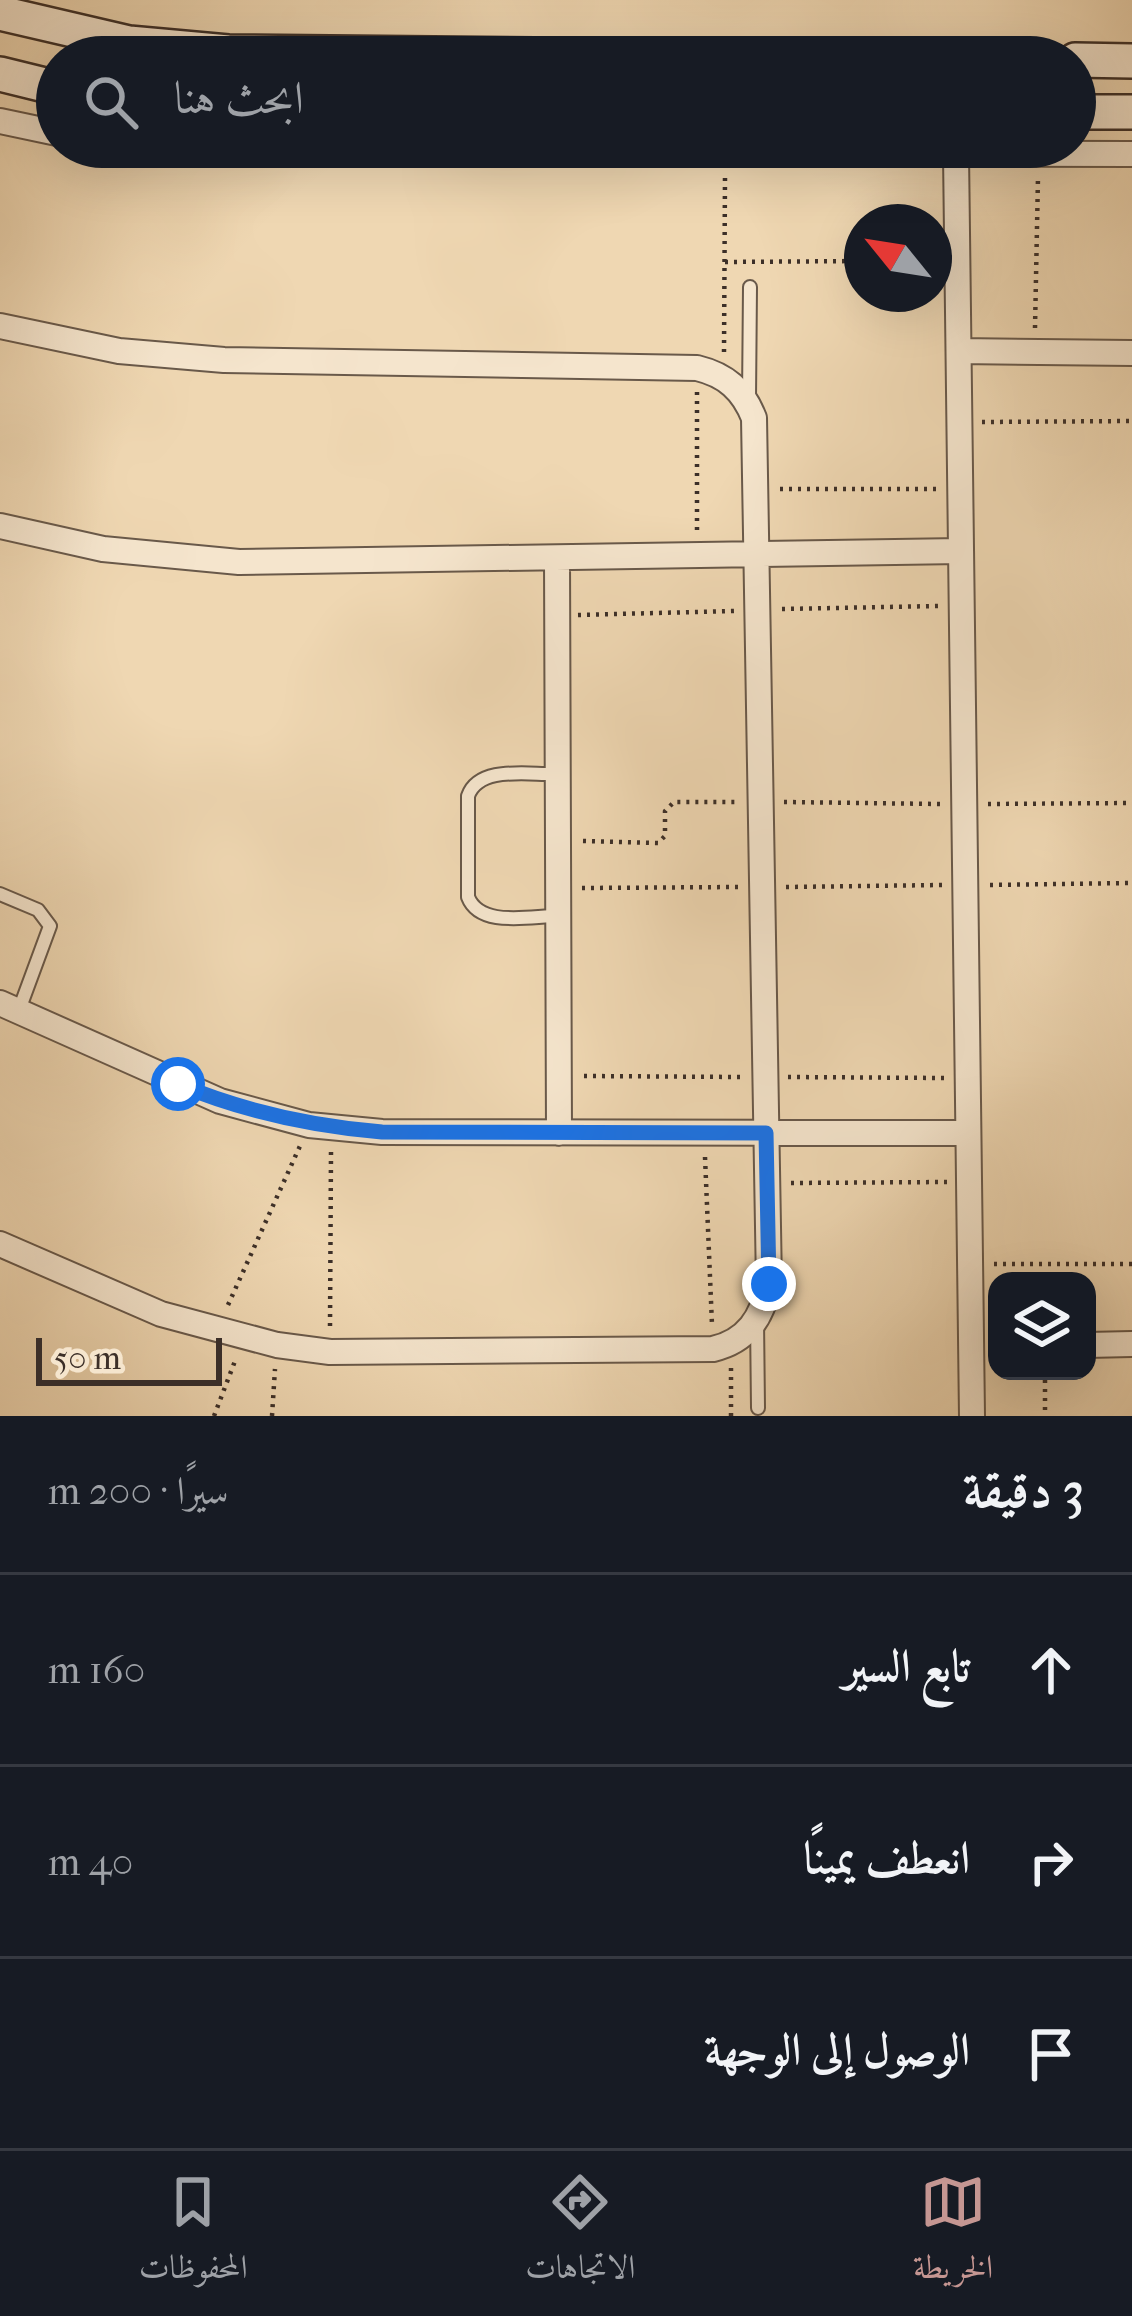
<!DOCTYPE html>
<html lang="ar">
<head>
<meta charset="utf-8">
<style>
  body { margin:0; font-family:"IM FELL French Canon",Amiri,serif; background:#242831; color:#f1f3f6; direction:rtl }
  .controls { position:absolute; right:36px; bottom:36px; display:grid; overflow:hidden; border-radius:24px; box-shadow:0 12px 48px #0002 }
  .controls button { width:108px; height:108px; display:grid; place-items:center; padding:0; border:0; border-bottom:3px solid #363941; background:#171b24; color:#f1f3f6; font:60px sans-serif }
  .compass { position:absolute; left:844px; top:204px; width:108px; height:108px; border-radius:50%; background:#171b24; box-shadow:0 12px 48px #0002; rotate:300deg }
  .scale { position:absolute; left:36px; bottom:30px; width:186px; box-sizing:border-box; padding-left:12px; border:6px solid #3c2f28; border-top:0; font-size:33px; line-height:42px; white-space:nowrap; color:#3c2f28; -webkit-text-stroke:9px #f5e5cd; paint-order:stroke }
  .stop { position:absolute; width:36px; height:36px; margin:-27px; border:9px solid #1a73e8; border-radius:50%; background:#fff }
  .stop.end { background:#1a73e8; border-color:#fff; box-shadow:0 3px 12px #0008 }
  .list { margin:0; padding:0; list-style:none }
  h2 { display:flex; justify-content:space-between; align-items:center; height:156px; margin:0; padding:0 48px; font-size:51px }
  h2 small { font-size:39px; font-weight:400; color:#9ea1a6 }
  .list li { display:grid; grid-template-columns:78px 1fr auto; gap:36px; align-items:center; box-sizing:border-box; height:192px; padding:0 48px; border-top:3px solid #363941 }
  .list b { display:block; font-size:45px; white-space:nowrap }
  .list em { font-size:39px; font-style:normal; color:#9ea1a6 }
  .icon { flex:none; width:66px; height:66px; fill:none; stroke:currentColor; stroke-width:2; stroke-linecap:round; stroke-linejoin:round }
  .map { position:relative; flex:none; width:1132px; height:1416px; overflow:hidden; direction:ltr }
  .search { position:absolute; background:#171b24; box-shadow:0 12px 48px #0002; left:36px; right:36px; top:36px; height:132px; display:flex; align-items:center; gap:30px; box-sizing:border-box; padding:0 42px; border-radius:66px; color:#9ea1a6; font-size:45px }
  .sheet { height:732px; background:#171b24 }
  nav { display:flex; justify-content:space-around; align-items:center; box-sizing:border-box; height:168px; border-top:3px solid #363941; background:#171b24; font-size:33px; color:#9ea1a6 }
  nav a { display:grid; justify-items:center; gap:6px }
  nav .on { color:#c59692 }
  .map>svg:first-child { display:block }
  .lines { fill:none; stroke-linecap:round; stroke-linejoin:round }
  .lane-casing { stroke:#69594a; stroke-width:16 }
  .street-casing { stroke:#69594a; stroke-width:28 }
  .secondary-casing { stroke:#3c2f28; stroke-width:38 }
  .path { stroke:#3c2f28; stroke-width:4.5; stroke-dasharray:3 6; stroke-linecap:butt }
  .lane { stroke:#f5e5cd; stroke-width:12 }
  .street { stroke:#f5e5cd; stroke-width:24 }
  .secondary { stroke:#f5e5cd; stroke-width:33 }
  .route { stroke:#1a73e8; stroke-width:15 }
</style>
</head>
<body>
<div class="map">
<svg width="1132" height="1416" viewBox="0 0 1132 1416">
  <rect width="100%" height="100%" fill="#efd7b2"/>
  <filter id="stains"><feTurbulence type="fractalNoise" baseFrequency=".00167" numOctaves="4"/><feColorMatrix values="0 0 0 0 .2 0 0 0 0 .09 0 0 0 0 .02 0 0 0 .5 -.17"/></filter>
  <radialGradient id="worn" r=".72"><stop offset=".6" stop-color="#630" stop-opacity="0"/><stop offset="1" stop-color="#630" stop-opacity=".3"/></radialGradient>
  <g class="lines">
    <g class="lane-casing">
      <path id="lane" d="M 749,398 L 750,287
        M 557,774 C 528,775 479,765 468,796 L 468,897 C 480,928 530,916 558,916
        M 0,894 L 38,910 L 50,926 L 19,1010
        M 757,1320 L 758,1408"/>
    </g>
    <g class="street-casing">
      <path id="street" d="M 0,121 L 57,133
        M 157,147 L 232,152 L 1132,154
        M 956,154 L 972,1416
        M 0,326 L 119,351 L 224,360 L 697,368 C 726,375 743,390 754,418 L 769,1284 C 762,1318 747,1341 713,1349 L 330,1352 L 277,1345 L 161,1314 L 0,1244
        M 959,351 L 1132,353
        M 0,526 L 103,549 L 239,562 L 961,551
        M 557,558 L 559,1133
        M 0,1003 L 220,1101 L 309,1125 L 382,1132 L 968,1133
        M 1087,1345 L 1132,1344"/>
    </g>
    <g class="secondary-casing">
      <path id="secondary" d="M 0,13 L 129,43 L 228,52 L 751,57
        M 1075,60 L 1132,61
        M 0,74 L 57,88
        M 1075,112 L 1132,112"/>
    </g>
    <path class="path" d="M 725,262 L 862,261
      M 1035,328 L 1038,177
      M 724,352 L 725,177
      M 697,392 L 697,531
      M 982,422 L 1132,421
      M 780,489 L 937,489
      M 782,609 L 938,606
      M 578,615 L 734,611
      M 784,802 L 940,804
      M 988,804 L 1132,803
      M 583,841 L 658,843 L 665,836 L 665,811 L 674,802 L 736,802
      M 990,885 L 1132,883
      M 786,887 L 942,885
      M 582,888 L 738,887
      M 584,1076 L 740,1077
      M 788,1077 L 944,1078
      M 705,1157 L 712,1325
      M 791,1183 L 947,1182
      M 994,1264 L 1132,1264
      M 228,1305 L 300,1146
      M 330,1326 L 331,1152
      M 731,1368 L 731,1416
      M 1045,1371 L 1045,1416
      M 214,1416 L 235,1361
      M 272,1416 L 275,1369"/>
    <use href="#lane" class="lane"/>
    <use href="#street" class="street"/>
    <use href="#secondary" class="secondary"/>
  </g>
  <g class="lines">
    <path class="route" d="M 178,1084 C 245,1112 310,1126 382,1132 L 766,1133 L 769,1284"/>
  </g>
  <rect width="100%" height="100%" filter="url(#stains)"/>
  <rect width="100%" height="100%" fill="url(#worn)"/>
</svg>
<div class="controls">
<button><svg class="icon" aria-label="layers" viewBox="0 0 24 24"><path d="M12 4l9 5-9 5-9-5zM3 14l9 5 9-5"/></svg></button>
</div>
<svg class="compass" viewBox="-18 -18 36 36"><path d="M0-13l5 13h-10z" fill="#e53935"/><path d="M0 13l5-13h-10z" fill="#9ea1a6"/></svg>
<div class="scale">50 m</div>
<div class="stop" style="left:178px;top:1084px"></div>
<div class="stop end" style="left:769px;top:1284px"></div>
<div class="search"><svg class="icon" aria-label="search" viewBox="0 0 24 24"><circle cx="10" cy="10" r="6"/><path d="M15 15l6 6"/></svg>ابحث هنا</div>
</div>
<section class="sheet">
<h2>3 دقيقة<small>سيرًا · 200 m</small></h2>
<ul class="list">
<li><svg class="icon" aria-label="ahead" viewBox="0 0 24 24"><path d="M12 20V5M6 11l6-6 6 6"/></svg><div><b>تابع السير</b></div><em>160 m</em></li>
<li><svg class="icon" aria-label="right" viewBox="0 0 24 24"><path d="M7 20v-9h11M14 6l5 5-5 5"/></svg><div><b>انعطف يمينًا</b></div><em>40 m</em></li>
<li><svg class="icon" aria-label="arrive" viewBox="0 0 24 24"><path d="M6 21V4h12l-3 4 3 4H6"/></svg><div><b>الوصول إلى الوجهة</b></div></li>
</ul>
</section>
<nav>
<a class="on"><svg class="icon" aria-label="map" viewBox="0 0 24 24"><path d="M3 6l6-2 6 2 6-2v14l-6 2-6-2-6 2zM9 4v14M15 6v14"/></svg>الخريطة</a>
<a><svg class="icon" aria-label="directions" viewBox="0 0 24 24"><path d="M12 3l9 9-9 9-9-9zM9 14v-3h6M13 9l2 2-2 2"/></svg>الاتجاهات</a>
<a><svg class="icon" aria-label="saved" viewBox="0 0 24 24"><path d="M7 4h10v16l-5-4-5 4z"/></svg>المحفوظات</a>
</nav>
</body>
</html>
